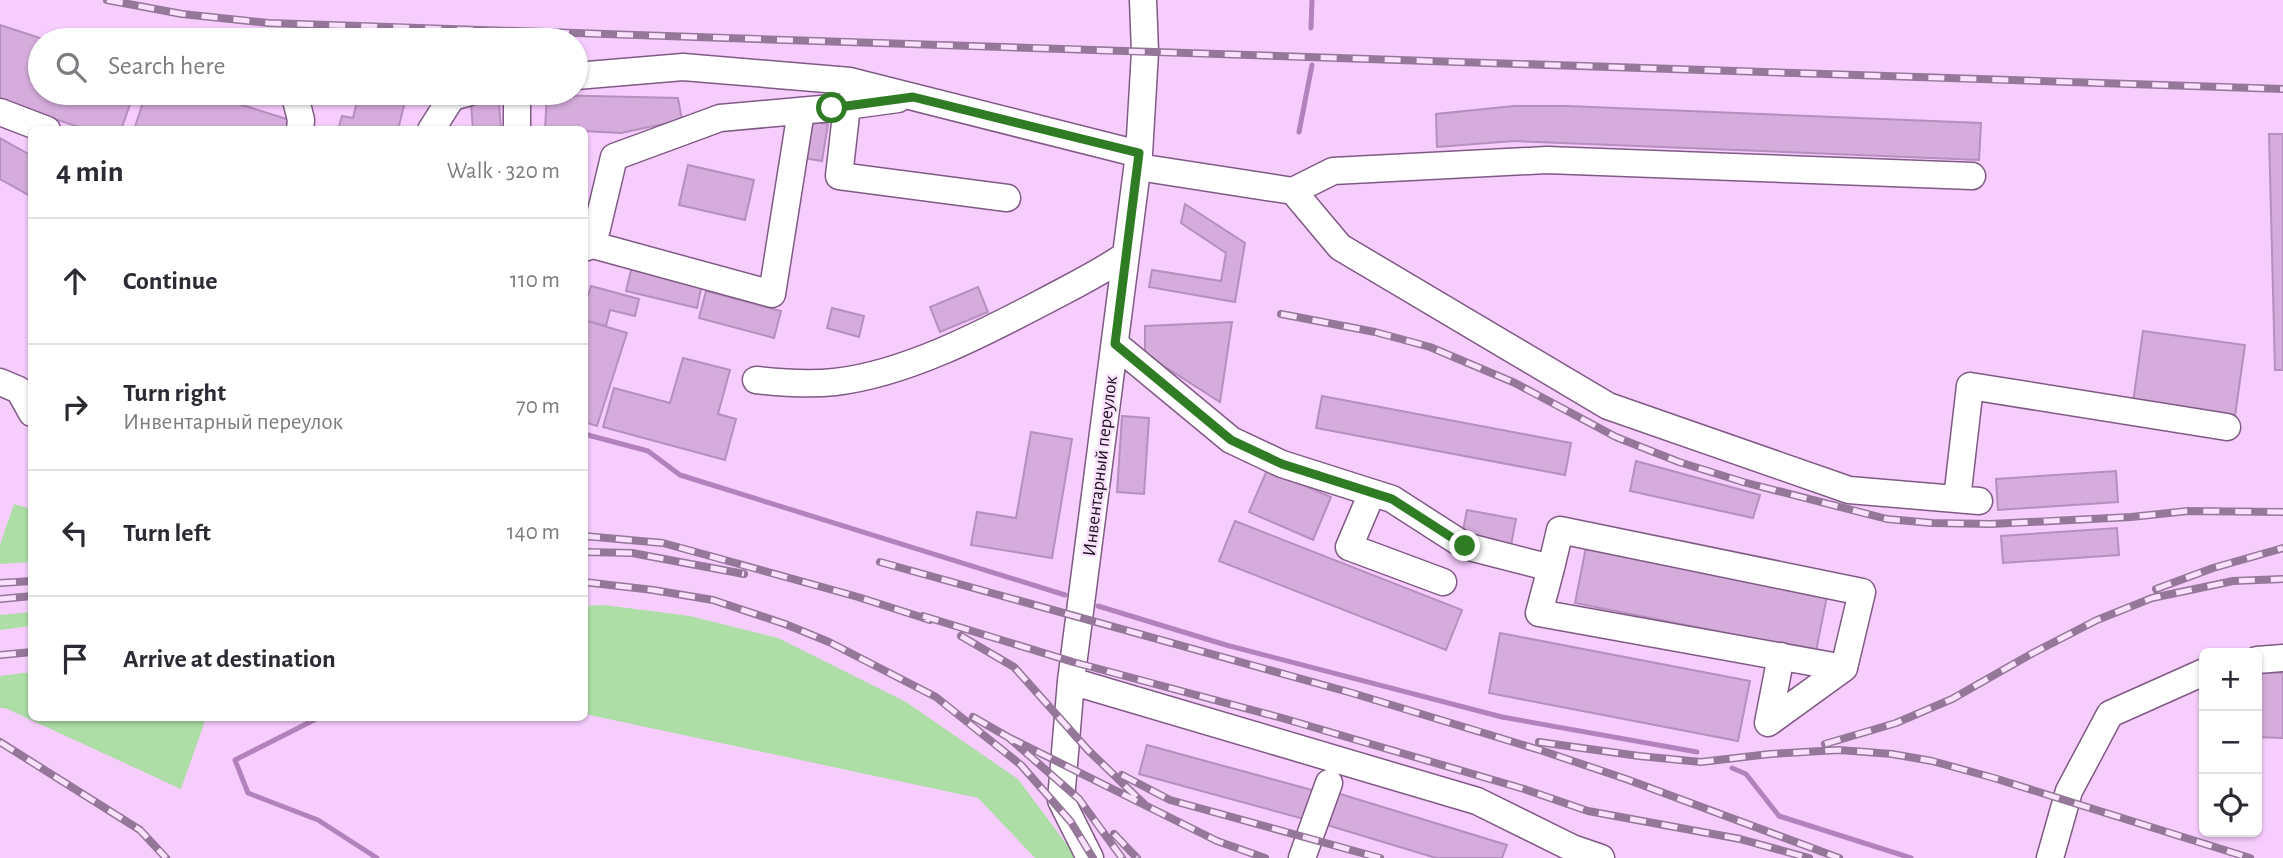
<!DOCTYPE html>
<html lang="en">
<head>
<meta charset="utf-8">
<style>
  body { margin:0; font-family:"Alegreya Sans",sans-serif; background:#f2f2f3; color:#2b2b33 }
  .controls { position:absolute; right:21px; bottom:21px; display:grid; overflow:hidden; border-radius:10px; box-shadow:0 2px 5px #0004 }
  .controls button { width:63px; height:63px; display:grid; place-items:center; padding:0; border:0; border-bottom:2px solid #e1e1e2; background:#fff; color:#2b2b33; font:35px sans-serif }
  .stop { position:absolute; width:21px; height:21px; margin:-16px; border:5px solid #2f7c25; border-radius:50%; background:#fff }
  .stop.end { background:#2f7c25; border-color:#fff; box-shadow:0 2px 7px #0008 }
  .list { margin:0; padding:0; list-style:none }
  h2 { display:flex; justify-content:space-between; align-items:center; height:91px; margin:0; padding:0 28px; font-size:30px }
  h2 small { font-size:23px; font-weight:400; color:#7c7c81 }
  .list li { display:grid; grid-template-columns:46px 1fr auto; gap:21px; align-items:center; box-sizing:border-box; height:126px; padding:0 28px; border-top:2px solid #e1e1e2 }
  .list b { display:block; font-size:26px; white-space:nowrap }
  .list p { margin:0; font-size:23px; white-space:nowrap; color:#7c7c81 }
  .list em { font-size:23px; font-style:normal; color:#7c7c81 }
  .icon { flex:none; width:38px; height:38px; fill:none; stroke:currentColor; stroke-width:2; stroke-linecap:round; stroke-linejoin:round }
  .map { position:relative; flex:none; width:2283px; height:858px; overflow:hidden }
  .search { position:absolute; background:#fff; box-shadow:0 2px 5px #0004; left:28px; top:28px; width:560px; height:77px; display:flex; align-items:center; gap:18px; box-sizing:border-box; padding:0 24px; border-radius:38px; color:#7c7c81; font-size:26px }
  .panel { position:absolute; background:#fff; box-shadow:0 2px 5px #0004; left:28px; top:126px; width:560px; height:595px; border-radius:10px }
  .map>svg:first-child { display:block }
  .green { fill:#addea6 }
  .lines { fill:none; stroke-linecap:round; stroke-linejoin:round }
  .stream { stroke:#b382bc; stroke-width:5 }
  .building { fill:#d5acdc; stroke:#b78fbe; stroke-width:2 }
  .minor-casing { stroke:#7f5a85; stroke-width:29 }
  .minor { stroke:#fff; stroke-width:26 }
  .rail-casing { stroke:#957799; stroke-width:8 }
  .rail { stroke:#fae1fe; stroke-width:5; stroke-dasharray:16; stroke-linecap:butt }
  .route { stroke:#2f7c25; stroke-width:9 }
  .labels { text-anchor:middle; stroke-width:5; stroke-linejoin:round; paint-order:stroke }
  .street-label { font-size:19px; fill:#1d0e1f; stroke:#fae1fe }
</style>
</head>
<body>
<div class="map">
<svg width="2283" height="858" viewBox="0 0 2283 858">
  <rect width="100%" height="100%" fill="#f7cdfe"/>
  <path class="green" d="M 14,504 L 31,509 L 31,562 L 0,564 L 0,545 Z
    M 604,605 L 690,616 L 778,638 L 906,702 L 1018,779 L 1077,858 L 1035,858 L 978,798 L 585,714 L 584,606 Z
    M 31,612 L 31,626 L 0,630 L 0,615 Z
    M 31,672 L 32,718 L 206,718 L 181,789 L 5,708 L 0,708 L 0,676 Z"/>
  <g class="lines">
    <path class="stream" d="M 1311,28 L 1312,0
      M 1299,132 L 1312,65
      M 584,434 L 648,451 L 680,475 L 1065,595
      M 1098,606 L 1226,645 L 1502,717 L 1697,752
      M 318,718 L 235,760 L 248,793 L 318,820 L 377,858
      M 1732,768 L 1746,774 L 1779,816 L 1911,858"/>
  </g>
  <path class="building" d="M 0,25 L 46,40 L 40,40 L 40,93 L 134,93 L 121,130 L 88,130 L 0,101 Z
    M 146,93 L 204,93 L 293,121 L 290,130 L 134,130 Z
    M 359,93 L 407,93 L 398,130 L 338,130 L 342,116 L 353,118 Z
    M 547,95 L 678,98 L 682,120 L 621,133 L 545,129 Z
    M 499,102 L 501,130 L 473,130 L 471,104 Z
    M 1514,106 L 1567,106 L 1981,123 L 1979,160 L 1514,141 L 1437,147 L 1436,114 Z
    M 809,121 L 828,124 L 822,161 L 803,158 Z
    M 2269,134 L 2283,134 L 2283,370 L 2275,370 Z
    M 0,138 L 32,156 L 32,197 L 0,179 Z
    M 688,165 L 754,180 L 745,220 L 679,205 Z
    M 1185,204 L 1245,243 L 1235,302 L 1149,287 L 1152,270 L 1221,281 L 1226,253 L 1181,223 Z
    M 633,262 L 703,279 L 697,308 L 626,291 Z
    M 591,286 L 639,299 L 635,316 L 610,310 L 606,326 L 584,320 L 584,307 Z
    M 978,287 L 988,312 L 940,332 L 930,307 Z
    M 706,291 L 781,311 L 774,338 L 699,318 Z
    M 832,308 L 864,316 L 859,337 L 827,328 Z
    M 584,320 L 627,333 L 597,426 L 584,422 Z
    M 1232,322 L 1220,402 L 1145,354 L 1145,326 Z
    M 2143,331 L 2245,345 L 2235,416 L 2133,402 Z
    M 683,358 L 730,370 L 718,414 L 736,419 L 725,460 L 603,427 L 614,388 L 670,403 Z
    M 1322,396 L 1571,443 L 1565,475 L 1316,428 Z
    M 1122,416 L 1149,418 L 1144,494 L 1117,492 Z
    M 1031,432 L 1072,439 L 1052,558 L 971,545 L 977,512 L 1016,518 Z
    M 1636,461 L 1760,495 L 1753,518 L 1630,491 Z
    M 1267,470 L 1331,497 L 1313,540 L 1249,512 Z
    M 2116,471 L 2118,502 L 1998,510 L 1996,479 Z
    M 1467,510 L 1516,519 L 1511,545 L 1462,535 Z
    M 1235,521 L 1462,610 L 1446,650 L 1219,561 Z
    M 2117,528 L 2119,555 L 2003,563 L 2001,536 Z
    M 1586,547 L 1827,596 L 1816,651 L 1575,603 Z
    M 1500,633 L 1750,681 L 1738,741 L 1489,693 Z
    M 2257,672 L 2283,673 L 2283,738 L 2257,737 Z
    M 1147,745 L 1312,790 L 1304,819 L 1139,774 Z
    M 1337,793 L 1507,845 L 1502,858 L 1436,858 L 1327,825 Z"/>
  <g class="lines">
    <g class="minor-casing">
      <path id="minor" d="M 576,76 L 683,67 L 850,81 L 1139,154
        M 517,93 L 517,130
        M 295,96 L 301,120 L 300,130
        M 847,106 L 839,176 L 1007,198
        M 0,112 L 47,130
        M 431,130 L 452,97 L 467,93
        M 1138,167 L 1293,191 L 1340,247 L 1608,406 L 1849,490 L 1979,501
        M 1293,191 L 1333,171 L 1547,160 L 1972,176
        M 593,245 L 772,294 L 801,111
        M 584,248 L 593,245 L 614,157 L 720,118 L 832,108 L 898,99
        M 1115,344 L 1231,440 L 1282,464 L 1392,499 L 1465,546 L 1551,568 L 1539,613 L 1844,668 L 1862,592 L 1560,530 L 1551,568
        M 756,380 C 783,383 808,385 835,382 C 905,374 982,334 1043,302 C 1071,287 1100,273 1126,255
        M 0,382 L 19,390 L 32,413
        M 1372,493 L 1349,547 L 1443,582
        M 1957,499 L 1970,386 L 2227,427
        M 1781,656 L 1768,723 L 1844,668
        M 2257,660 L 2283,658
        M 1071,681 L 1477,801 L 1572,848 L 1601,858
        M 1090,858 L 1061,800 L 1071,681 L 1139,154 L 1145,52 L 1143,0
        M 1302,858 L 1329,783
        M 2050,858 L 2069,791 L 2110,714 L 2204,672"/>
    </g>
    <use href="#minor" class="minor"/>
    <g class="rail-casing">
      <path id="rail" d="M 107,0 L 182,14 L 269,23 L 2283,89
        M 1281,314 L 1375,332 L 1430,347 L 1515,383 L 1616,437 L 1679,462 L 1743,482 L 1887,519 L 1932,523 L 1991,524 L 2131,517 L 2188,511 L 2283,512
        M 584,536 L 663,543 L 858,597 L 930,620
        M 584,552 L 632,553 L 744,574
        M 880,562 L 1352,693 L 1543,751 L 1626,779 L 1839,858
        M 584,582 L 653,590 L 713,600 L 785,624 L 829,642 L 936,697 L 1021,765 L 1071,822 L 1093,858
        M 0,583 L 32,581
        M 2156,589 L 2213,568 L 2283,548
        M 0,599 L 32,596
        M 923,616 L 1073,662 L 1282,718 L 1524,789 L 1588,811 L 1740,839 L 1809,858
        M 961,636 L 1014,667 L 1088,750 L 1144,804
        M 0,655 L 32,652
        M 973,717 L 1008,737 L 1079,799 L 1122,858
        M 1008,737 L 1217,841 L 1265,858
        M 0,742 L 140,830 L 166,858
        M 1539,742 L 1639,756 L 1701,762 L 1770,754 L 1839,750 L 1892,754 L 1932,761 L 1994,778 L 2250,858
        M 1825,744 L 1896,723 L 1952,699 L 2033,653 L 2097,620 L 2152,598 L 2233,581 L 2283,579
        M 1122,775 L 1170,800 L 1380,858
        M 1114,834 L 1137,858"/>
    </g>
    <use href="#rail" class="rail"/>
  </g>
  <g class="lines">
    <path class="route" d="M 832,108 L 913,97 L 1139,153 L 1115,344 L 1231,440 L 1282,464 L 1392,499 L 1465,546"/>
  </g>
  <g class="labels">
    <g class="street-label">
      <text transform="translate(1099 466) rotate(-83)" y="7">Инвентарный переулок</text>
    </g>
  </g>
</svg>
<div class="controls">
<button>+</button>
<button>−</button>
<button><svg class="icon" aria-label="locate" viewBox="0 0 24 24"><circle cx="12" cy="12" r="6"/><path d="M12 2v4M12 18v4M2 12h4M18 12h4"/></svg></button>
</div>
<div class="stop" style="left:832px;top:108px"></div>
<div class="stop end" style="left:1465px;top:546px"></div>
<div class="search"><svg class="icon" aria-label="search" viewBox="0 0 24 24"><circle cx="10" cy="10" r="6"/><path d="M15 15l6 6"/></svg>Search here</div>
<section class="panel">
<h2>4 min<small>Walk · 320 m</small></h2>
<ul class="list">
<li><svg class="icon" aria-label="ahead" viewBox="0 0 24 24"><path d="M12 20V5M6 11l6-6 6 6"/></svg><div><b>Continue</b></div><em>110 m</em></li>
<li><svg class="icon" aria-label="right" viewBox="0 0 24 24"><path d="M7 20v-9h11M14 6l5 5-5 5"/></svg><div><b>Turn right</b><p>Инвентарный переулок</p></div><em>70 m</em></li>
<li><svg class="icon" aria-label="left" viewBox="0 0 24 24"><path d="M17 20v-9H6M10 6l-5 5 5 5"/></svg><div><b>Turn left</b></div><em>140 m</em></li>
<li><svg class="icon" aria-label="arrive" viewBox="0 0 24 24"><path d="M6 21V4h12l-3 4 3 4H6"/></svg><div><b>Arrive at destination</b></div></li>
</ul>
</section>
</div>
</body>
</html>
